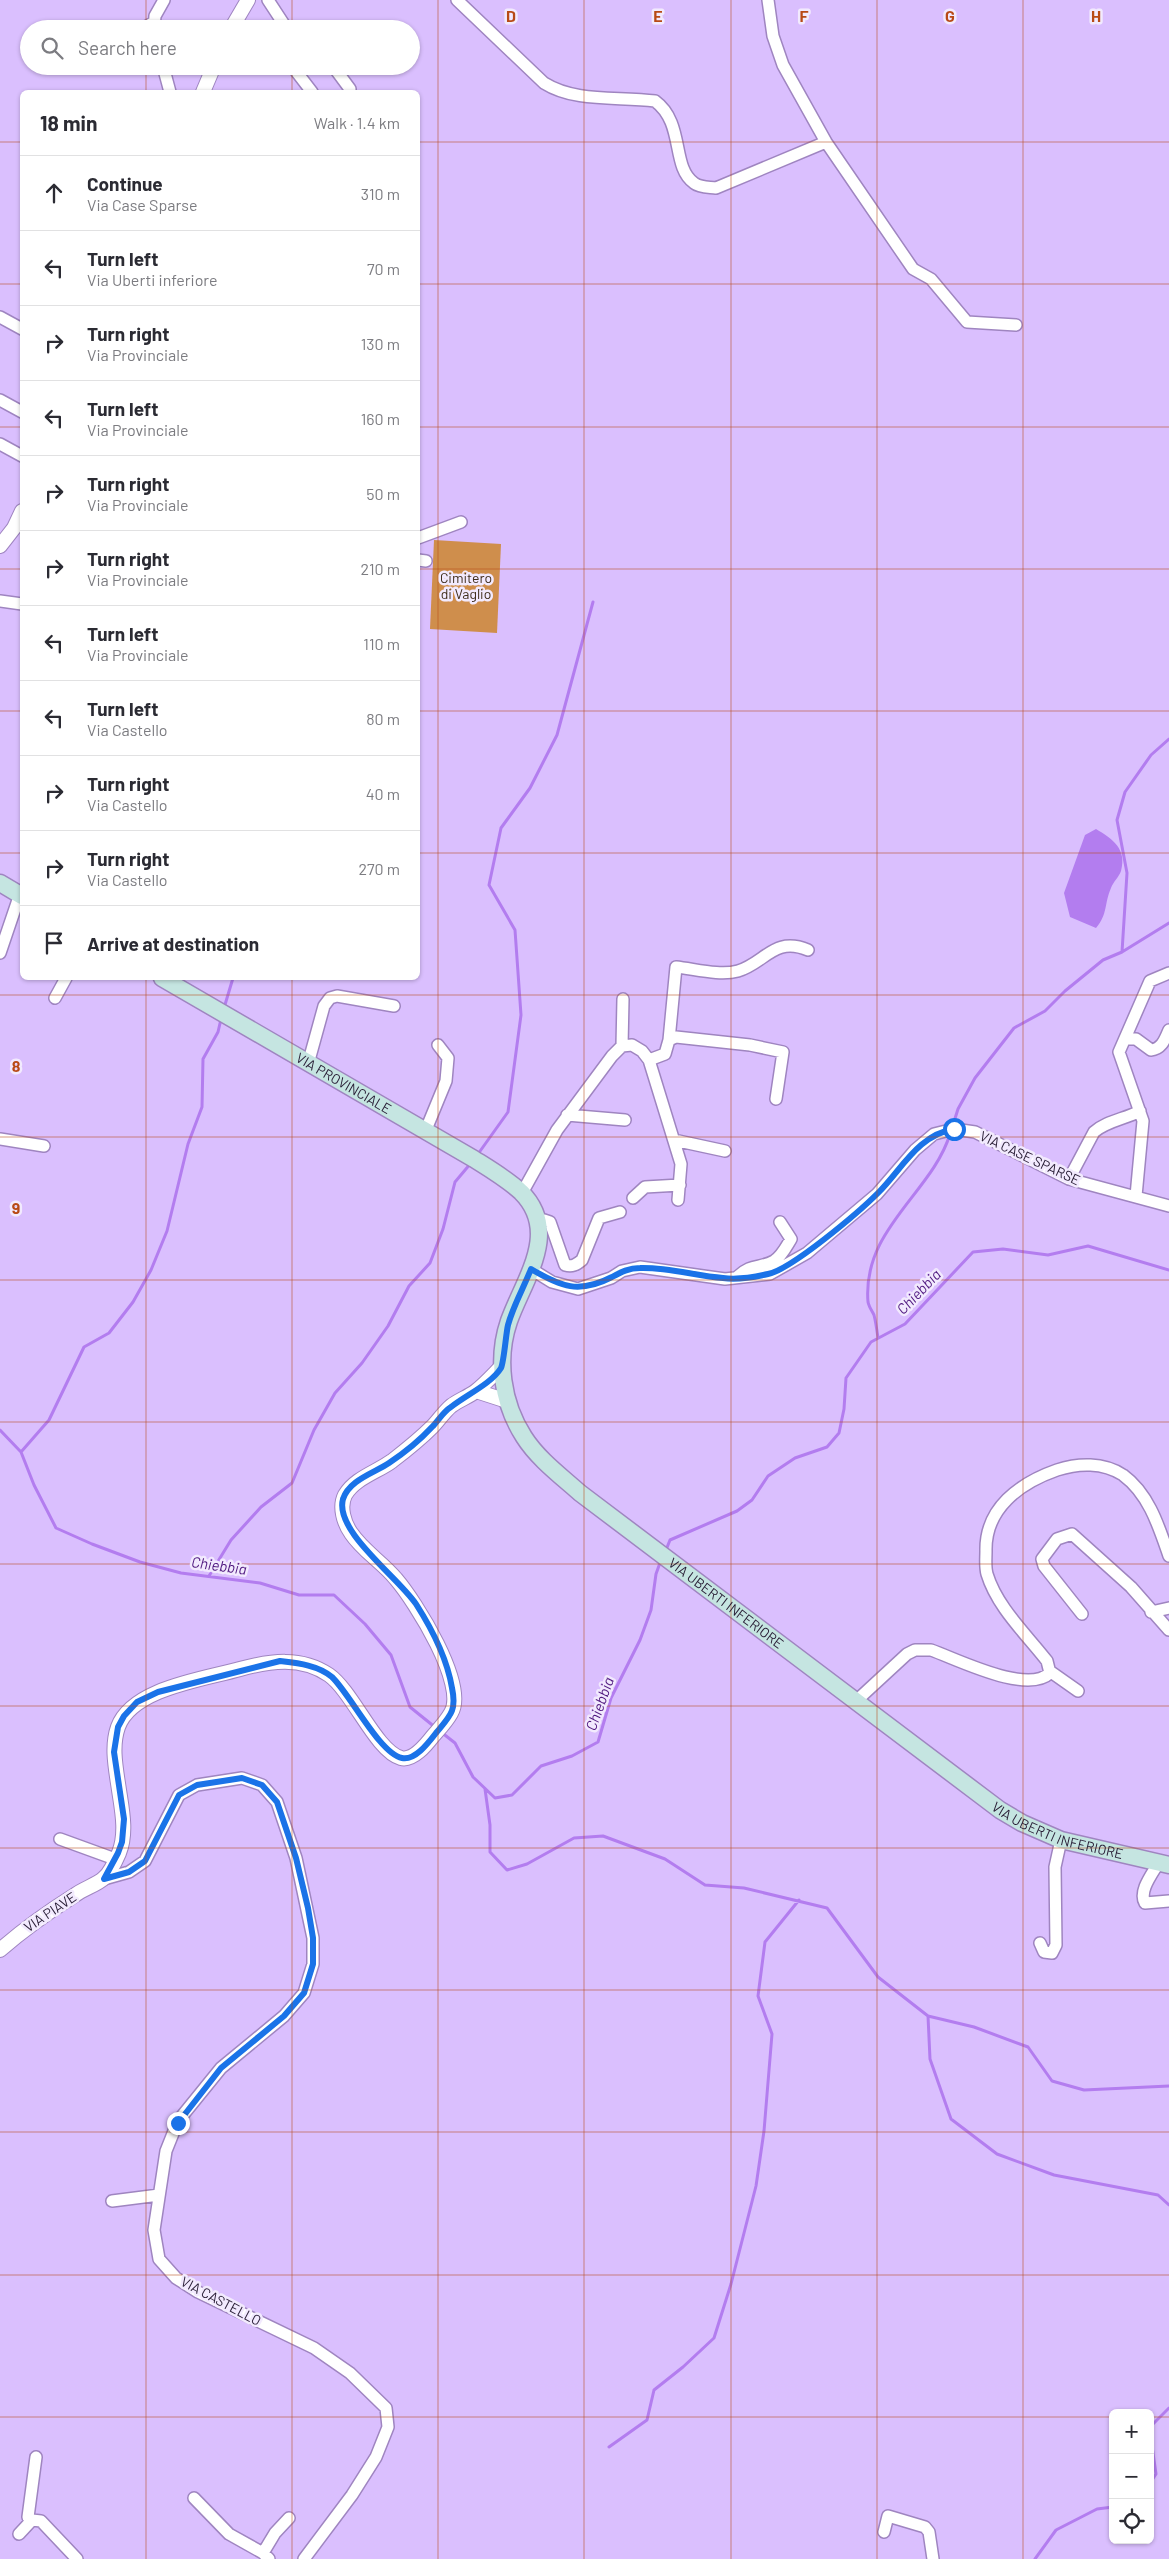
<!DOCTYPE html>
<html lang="en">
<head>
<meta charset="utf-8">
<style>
  body { margin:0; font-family:Barlow,sans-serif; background:#f2f2f3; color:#2b2b33 }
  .controls { position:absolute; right:15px; bottom:15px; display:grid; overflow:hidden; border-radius:8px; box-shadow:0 1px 4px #0004 }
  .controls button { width:45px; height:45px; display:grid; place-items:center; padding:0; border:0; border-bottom:1px solid #e1e1e2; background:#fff; color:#2b2b33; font:25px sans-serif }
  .stop { position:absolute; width:15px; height:15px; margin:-11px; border:4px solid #1a73e8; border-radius:50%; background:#fff }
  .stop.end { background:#1a73e8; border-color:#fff; box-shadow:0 1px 5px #0008 }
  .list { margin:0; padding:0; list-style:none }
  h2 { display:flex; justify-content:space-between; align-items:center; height:65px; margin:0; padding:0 20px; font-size:21px }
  h2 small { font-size:16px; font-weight:400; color:#7c7c81 }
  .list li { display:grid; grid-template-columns:32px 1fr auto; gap:15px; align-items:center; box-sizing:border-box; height:75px; padding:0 20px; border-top:1px solid #e1e1e2 }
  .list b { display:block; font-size:19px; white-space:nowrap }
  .list p { margin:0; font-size:16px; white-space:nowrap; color:#7c7c81 }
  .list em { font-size:16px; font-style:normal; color:#7c7c81 }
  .icon { flex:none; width:28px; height:28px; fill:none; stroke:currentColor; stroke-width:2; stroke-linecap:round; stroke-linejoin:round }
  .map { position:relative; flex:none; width:1169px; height:2559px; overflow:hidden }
  .search { position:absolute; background:#fff; box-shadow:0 1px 4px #0004; left:20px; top:20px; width:400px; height:55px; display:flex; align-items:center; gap:12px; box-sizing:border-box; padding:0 18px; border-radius:28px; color:#7c7c81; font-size:19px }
  .panel { position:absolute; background:#fff; box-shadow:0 1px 4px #0004; left:20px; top:90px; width:400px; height:890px; border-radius:8px }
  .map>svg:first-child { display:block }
  .green { fill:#cf8e4c }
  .water { fill:#b37def }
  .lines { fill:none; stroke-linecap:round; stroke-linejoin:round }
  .stream { stroke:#b37def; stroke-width:3 }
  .minor-casing { stroke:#9f85c0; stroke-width:14 }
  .tertiary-casing { stroke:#9f85c0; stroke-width:16 }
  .secondary-casing { stroke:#9f85c0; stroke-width:19 }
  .minor { stroke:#fff; stroke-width:11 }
  .tertiary { stroke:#fff; stroke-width:14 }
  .secondary { stroke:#c5e5e1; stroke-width:16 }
  .route { stroke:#1a73e8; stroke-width:6 }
  .grid { fill:none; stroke:#b84a16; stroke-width:1; stroke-opacity:0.55 }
  .labels { text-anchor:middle; stroke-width:5; stroke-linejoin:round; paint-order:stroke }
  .park-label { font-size:14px; fill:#3f2d1b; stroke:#f2eafe }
  .street-label { font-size:14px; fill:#271c34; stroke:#f2eafe }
  .water-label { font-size:15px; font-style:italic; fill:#511a80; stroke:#f2eafe }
  .grid-label { font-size:16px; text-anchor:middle; font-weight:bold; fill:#b84a16; stroke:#f2eafe; stroke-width:5; stroke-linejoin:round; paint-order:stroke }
</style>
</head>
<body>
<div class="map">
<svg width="1169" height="2559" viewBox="0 0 1169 2559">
  <rect width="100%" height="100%" fill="#dabffe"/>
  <path class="green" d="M 434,540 L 501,544 L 497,633 L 430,629 Z"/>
  <path class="water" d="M 1096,829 C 1113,839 1127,849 1121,871 C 1119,877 1113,882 1111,888 C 1104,904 1108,914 1096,928 L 1070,917 L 1064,893 L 1085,835 Z"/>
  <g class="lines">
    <path class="stream" d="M 1122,952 L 1127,873 L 1117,820 L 1125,792 L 1151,755 L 1169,739
      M 224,1008 L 233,978
      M 952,1128 L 958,1109 L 975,1078 L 1014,1028 L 1045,1011 L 1065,991 L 1103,960 L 1122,952 L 1169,923
      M 478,1154 L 508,1112 L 521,1015 L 515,930 L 489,885 L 501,828 L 530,788 L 557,735 L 593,602
      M 878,1338 C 877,1331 876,1323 874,1315 C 872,1311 869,1307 868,1302 C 862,1229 932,1193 950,1134
      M 0,1430 L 21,1452 L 34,1485 L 56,1528 L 92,1544 L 140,1562 L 181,1573 L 260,1583 L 299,1595 L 334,1595 L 365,1624 L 391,1655 L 410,1707 L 436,1728
      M 21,1452 L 49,1420 L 84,1347 L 109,1333 L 133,1302 L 151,1270 L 167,1231 L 188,1144 L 202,1107 L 203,1059 L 218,1032 L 221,1019
      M 666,1550 L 670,1540 L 737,1511 L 752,1500 L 768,1476 L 795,1458 L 827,1447 L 839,1433 L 844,1409 L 846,1378 L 871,1342 L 905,1324 L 973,1252 L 1003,1249 L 1048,1255 L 1088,1246 L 1169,1270
      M 209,1576 L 231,1540 L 261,1507 L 292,1483 L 314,1430 L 335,1393 L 362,1363 L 388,1326 L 409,1286 L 430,1263 L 443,1229 L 455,1182 L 471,1163
      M 441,1732 L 455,1743 L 473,1777 L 495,1798 L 512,1795 L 541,1766 L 572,1756 L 598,1742 L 611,1698 L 640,1640 L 651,1610 L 656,1574 L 661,1560
      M 485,1789 L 490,1825 L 490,1852 L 507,1870 L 527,1864 L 574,1838 L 603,1836 L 665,1859 L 705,1885 L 744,1888 L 827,1908 L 878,1977 L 928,2016 L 974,2027 L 1028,2047 L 1052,2081 L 1084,2090 L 1169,2086
      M 928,2016 L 930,2059 L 951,2119 L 997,2154 L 1054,2175 L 1158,2195 L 1169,2205
      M 1150,2427 L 1169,2408
      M 1150,2432 L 1156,2474 L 1150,2483
      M 609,2447 L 647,2420 L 654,2390 L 683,2367 L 714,2338 L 731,2284 L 756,2186 L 764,2131 L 772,2034 L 758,1996 L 765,1942 L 799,1900
      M 1035,2559 L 1056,2530 L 1097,2509 L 1113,2507"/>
    <g class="minor-casing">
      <path id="minor" d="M 268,0 L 287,29
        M 457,0 L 544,83 C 576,103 618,96 655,101 C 685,123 671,167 694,183 C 700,188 709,187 716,188 L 826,142
        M 768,0 L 773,36 L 783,65 L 826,142 L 913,269 L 931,279 L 967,322 L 1016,325
        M 142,29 L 154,22
        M 154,29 L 155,16 L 164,0
        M 163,66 L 170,92
        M 292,66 L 312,92
        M 333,66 L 350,89
        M 0,317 L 22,329
        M 0,400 L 22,412
        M 0,444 L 22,456
        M 418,538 L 461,522
        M 418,560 L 426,561
        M 0,601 L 22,604
        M 0,953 L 20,894
        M 55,998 L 66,978
        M 1127,1039 L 1136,1039 L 1151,1050 C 1162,1049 1165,1039 1169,1030
        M 669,1040 L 676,967 C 695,969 720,976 738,971 C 765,963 774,936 808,950
        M 622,1046 L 623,999
        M 649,1060 L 665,1054 L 669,1040 L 676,1037 L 750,1045 L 783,1052 L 776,1099
        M 308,1064 L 324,1006 L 330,998 L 337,996 L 394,1006
        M 567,1115 L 625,1120
        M 425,1132 L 446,1081 L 448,1058 L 438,1045
        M 0,1139 L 44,1146
        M 674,1140 L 725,1151
        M 1069,1179 L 1094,1132 C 1106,1121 1125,1119 1140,1111
        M 522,1193 L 557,1130 L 612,1056 L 622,1046 L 632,1045 L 642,1051 L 649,1060 L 681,1164 L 678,1200
        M 1136,1196 L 1143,1121 L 1119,1052 L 1150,981 L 1169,973
        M 633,1198 L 645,1187 L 680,1185
        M 538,1222 L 544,1220 L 550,1222 L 565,1265 C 572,1267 576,1265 582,1260 L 599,1218 L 620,1212
        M 531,1269 L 552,1282 L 578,1289 L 611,1278 L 622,1271 L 640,1267 L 725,1279 L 770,1274 L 807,1253 L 877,1194 L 915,1150 L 934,1134 L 954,1129 L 975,1132 L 1069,1179 L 1169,1206
        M 737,1277 C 752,1263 759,1269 774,1261 C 782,1256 786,1247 791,1239 L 780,1222
        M 1151,1612 L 1169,1608
        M 1082,1614 L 1044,1566 L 1042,1559 L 1057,1539 L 1072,1534 L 1131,1587 L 1169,1630
        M 1051,1672 L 1078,1691
        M 855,1702 L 907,1654 L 915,1650 L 931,1650 C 957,1659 1027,1695 1050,1673 L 1047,1661 C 1026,1634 997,1607 987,1574 C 985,1567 986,1559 986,1551 C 985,1508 1020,1483 1057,1470 C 1078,1463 1103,1462 1123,1475 C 1149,1494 1159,1527 1169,1556
        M 60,1839 L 115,1859
        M 1159,1862 C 1153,1873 1138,1891 1145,1903 L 1169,1901
        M 104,1879 L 129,1872 L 145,1861 L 179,1795 L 197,1785 L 242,1778 L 262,1785 L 277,1802 L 296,1858 L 313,1938 L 313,1964 L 304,1993 L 284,2016 L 221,2068 L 178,2121 L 166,2151 L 154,2230 L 159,2259 L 176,2278 L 198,2292 L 314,2348 L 350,2373 L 386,2408 L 388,2427 L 376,2457 L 352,2495 L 304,2559
        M 1040,1943 L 1044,1952 L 1052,1953 L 1056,1945 L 1055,1867 L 1061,1840
        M 112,2201 L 159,2195
        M 194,2498 L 229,2534 L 263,2553 L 269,2559
        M 32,2520 L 28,2517 L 36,2457
        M 32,2520 L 41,2521 L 77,2559
        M 884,2532 L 888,2516 L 925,2527 L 929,2532 L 933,2559
        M 19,2534 L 32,2520
        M 263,2553 L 275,2533 L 289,2518"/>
    </g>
    <g class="tertiary-casing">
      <path id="tertiary" d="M 231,29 L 248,0
        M 203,92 L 214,66
        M 0,546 L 14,528 L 22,511
        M 476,1391 L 507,1401
        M 0,1950 C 24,1929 48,1912 75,1895 C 83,1889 98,1884 104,1878 C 110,1873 116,1860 119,1853 C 127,1833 122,1810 119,1790 C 116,1769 111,1747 118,1727 C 132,1688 205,1679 240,1669 C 270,1661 301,1656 329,1675 C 353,1692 376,1751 401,1758 C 413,1761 426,1745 433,1736 C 439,1729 446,1722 451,1713 C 468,1685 415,1601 396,1579 C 382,1562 363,1551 351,1533 C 344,1523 339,1507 345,1495 C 355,1478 377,1472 392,1461 C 405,1451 420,1439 432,1427 C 438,1421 444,1412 451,1406 C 459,1400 468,1397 476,1391 C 485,1384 493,1375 501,1367"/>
    </g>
    <g class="secondary-casing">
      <g id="secondary">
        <path d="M 0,883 L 22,896"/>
        <path id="s1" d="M 162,978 L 474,1159 C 490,1169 507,1179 521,1192 C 561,1232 524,1279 509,1321 C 496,1359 502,1403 524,1437 C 538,1459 561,1476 580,1493 L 1000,1810 L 1022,1823 L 1061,1840 L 1169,1865"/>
      </g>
    </g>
    <use href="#minor" class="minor"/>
    <use href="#tertiary" class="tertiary"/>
    <use href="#secondary" class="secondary"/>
  </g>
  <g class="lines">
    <path class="route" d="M 178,2123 L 221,2068 L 284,2016 L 304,1993 L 313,1964 L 313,1938 L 308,1908 L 296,1858 L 277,1802 L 262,1785 L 242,1778 L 197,1785 L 179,1795 L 145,1861 L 129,1872 L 104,1879 L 118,1853 L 122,1842 L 124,1819 L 114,1752 L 118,1727 L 124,1716 L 137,1702 L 158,1692 L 280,1661 C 297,1663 318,1665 332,1677 C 350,1694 380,1754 402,1758 C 415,1761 429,1742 436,1733 C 450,1716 457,1711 452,1688 C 447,1658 432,1629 416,1604 C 398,1577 334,1531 343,1499 C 349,1480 374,1473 389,1463 C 404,1453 420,1440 432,1427 C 438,1421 443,1412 451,1407 C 466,1395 491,1384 501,1368 C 504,1362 506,1333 508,1325 C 513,1306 524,1287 531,1269 C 561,1287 579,1294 612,1277 C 621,1272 629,1268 640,1268 C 668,1267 696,1276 723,1278 C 737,1280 755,1277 768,1274 C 792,1269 859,1212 878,1193 C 902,1169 918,1135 954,1129"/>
  </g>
  <path class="grid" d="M 146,0 L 146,29M 292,0 L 292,29M 438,0 L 438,2559M 584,0 L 584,2559M 731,0 L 731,2559M 877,0 L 877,2559M 1023,0 L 1023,2559M 146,66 L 146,92M 292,66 L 292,92M 0,142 L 22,142M 418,142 L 1169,142M 0,284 L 22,284M 418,284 L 1169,284M 0,427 L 22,427M 418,427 L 1169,427M 0,569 L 22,569M 418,569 L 1169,569M 0,711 L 22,711M 418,711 L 1169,711M 0,853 L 22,853M 418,853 L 1169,853M 146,978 L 146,2559M 292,978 L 292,2559M 0,995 L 1169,995M 0,1137 L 1169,1137M 0,1280 L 1169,1280M 0,1422 L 1169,1422M 0,1564 L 1169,1564M 0,1706 L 1169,1706M 0,1848 L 1169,1848M 0,1990 L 1169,1990M 0,2132 L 1169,2132M 0,2275 L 1169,2275M 0,2417 L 1113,2417M 1150,2417 L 1169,2417"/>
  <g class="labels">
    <g class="park-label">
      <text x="466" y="583">Cimitero<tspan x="466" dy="16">di Vaglio</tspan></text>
    </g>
    <g class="street-label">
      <text dy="5" stroke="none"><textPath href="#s1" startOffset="210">VIA PROVINCIALE</textPath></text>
      <text transform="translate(1030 1158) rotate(25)" y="5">VIA CASE SPARSE</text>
      <text dy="5" stroke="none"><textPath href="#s1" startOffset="941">VIA UBERTI INFERIORE</textPath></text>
      <text dy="5" stroke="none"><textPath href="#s1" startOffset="1346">VIA UBERTI INFERIORE</textPath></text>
      <text transform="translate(50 1912) rotate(-34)" y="5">VIA PIAVE</text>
      <text transform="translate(221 2301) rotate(28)" y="5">VIA CASTELLO</text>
    </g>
    <g class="water-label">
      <text transform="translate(919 1292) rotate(-46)" y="5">Chiebbia</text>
      <text transform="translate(219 1566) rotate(8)" y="5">Chiebbia</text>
      <text transform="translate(600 1704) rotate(-70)" y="5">Chiebbia</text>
    </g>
  </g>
  <g class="grid-label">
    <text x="511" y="22">D</text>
    <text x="658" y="22">E</text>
    <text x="804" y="22">F</text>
    <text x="950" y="22">G</text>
    <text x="1096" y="22">H</text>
    <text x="16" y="1072">8</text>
    <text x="16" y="1214">9</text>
  </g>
</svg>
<div class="controls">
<button>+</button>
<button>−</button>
<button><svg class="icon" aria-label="locate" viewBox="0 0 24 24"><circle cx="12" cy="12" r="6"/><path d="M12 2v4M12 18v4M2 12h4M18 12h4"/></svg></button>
</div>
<div class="stop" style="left:954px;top:1129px"></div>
<div class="stop end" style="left:178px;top:2123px"></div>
<div class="search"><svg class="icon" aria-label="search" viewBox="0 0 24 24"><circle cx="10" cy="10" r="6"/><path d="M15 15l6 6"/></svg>Search here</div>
<section class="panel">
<h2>18 min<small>Walk · 1.4 km</small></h2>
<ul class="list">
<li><svg class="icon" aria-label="ahead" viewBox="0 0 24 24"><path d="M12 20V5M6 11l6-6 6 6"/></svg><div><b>Continue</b><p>Via Case Sparse</p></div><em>310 m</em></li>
<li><svg class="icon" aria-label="left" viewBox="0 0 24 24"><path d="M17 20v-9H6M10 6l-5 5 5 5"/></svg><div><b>Turn left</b><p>Via Uberti inferiore</p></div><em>70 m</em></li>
<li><svg class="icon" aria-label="right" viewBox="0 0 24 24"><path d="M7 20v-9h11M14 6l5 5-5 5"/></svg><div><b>Turn right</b><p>Via Provinciale</p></div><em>130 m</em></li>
<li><svg class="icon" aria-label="left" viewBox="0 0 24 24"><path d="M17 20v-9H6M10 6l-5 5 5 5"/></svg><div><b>Turn left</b><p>Via Provinciale</p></div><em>160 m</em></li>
<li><svg class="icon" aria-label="right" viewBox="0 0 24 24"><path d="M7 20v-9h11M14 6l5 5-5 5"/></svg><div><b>Turn right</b><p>Via Provinciale</p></div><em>50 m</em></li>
<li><svg class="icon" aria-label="right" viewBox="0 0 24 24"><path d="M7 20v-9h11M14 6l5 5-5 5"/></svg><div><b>Turn right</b><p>Via Provinciale</p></div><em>210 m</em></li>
<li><svg class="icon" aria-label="left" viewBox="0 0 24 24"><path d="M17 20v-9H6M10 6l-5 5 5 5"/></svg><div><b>Turn left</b><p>Via Provinciale</p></div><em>110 m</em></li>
<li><svg class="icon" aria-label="left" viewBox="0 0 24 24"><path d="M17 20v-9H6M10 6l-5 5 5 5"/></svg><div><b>Turn left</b><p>Via Castello</p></div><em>80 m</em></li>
<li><svg class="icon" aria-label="right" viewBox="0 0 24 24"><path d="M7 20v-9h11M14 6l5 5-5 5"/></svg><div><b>Turn right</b><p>Via Castello</p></div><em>40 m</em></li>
<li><svg class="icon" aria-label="right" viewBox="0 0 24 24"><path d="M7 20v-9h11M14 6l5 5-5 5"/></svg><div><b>Turn right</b><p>Via Castello</p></div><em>270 m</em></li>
<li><svg class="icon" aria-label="arrive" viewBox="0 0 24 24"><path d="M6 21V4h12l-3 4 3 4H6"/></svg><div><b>Arrive at destination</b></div></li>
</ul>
</section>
</div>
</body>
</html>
